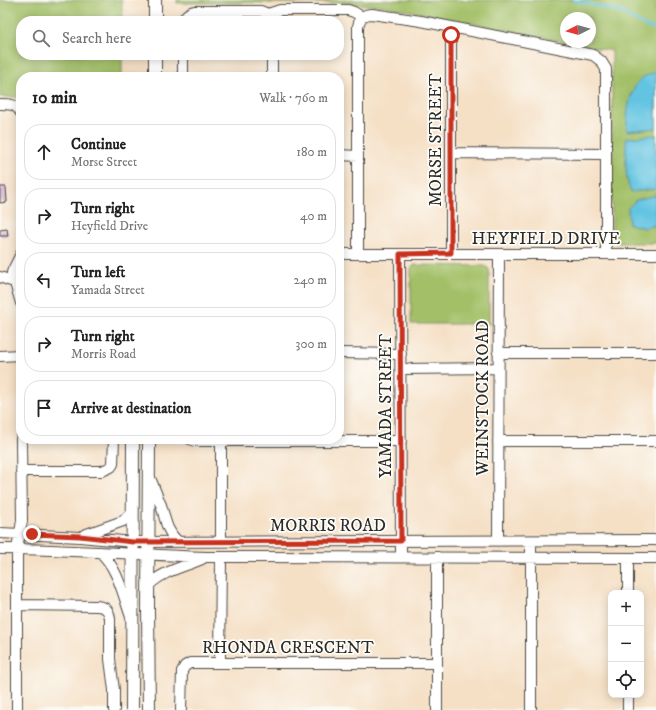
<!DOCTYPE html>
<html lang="en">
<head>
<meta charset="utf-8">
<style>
  body { margin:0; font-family:"IM FELL DW Pica",serif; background:#f6f6f6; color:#222 }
  .controls { position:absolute; right:12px; bottom:12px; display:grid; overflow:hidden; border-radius:8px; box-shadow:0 2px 10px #0003 }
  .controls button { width:36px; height:36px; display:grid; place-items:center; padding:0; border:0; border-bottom:1px solid #e0e0e0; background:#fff; color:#222; font:20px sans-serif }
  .compass { position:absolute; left:560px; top:12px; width:36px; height:36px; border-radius:50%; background:#fff; box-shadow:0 2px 10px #0003; rotate:264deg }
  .stop { position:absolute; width:12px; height:12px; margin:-9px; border:3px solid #c8321e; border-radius:50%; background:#fff }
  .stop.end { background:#c8321e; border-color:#fff; box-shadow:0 1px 4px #0008 }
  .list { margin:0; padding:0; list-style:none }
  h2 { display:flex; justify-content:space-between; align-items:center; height:52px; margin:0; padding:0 16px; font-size:17px }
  h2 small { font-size:13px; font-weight:400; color:#767676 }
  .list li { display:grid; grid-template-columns:26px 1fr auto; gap:12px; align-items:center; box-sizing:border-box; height:56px; margin:0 8px 8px; padding:0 8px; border:1px solid #e0e0e0; border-radius:16px }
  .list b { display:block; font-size:15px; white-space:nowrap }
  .list p { margin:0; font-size:13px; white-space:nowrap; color:#767676 }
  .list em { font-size:13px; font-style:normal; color:#767676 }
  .icon { flex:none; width:22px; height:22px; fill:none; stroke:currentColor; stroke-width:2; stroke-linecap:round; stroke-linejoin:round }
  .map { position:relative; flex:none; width:656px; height:710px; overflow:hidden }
  .search { position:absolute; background:#fff; box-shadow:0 2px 10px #0003; left:16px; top:16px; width:328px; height:44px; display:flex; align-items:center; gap:10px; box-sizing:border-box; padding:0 14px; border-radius:16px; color:#767676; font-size:15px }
  .panel { position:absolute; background:#fff; box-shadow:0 2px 10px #0003; left:16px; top:72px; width:328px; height:372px; border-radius:16px }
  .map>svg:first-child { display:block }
  .green { fill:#a3c067; stroke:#677649 }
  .water { fill:#64c4e2; stroke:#487886 }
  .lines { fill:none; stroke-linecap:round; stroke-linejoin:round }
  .stream { stroke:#64c4e2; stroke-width:2.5 }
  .building { fill:#cda8ca }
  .minor-casing { stroke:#494642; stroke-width:12 }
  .major-casing { stroke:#494642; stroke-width:14 }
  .minor { stroke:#fff; stroke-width:10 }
  .major { stroke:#fff; stroke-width:12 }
  .route { stroke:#c8321e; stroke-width:5 }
  .labels { text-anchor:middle; stroke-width:3.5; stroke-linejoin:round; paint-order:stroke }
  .street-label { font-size:17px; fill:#2b2b2b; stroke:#fdfcf7 }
</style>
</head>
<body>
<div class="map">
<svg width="656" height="710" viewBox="0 0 656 710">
  <rect width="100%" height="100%" fill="#fdfcf7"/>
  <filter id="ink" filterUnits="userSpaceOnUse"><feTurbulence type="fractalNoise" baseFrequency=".025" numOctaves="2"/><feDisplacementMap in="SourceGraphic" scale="8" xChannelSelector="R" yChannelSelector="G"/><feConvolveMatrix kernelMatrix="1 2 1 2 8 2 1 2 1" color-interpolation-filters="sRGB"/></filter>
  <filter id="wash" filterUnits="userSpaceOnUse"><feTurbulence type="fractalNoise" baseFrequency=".012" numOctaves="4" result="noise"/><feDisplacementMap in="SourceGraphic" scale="16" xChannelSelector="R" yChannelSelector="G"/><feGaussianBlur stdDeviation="0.9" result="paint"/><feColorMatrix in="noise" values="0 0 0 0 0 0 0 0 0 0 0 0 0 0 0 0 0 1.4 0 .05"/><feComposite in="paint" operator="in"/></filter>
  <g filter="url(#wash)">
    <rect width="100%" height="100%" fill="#f5e0c6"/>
    <path class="green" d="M 0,0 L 122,0 L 122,21 L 21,21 L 21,55 L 122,55 L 122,77 L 21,77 L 21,97 L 0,97 Z
      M 177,0 L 656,0 L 656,243 L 616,243 L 612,240 L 612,51 L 568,42 L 590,42 L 590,18 L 566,18 L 566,42 L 384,6 L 339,3 L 177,3 Z
      M 414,265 L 485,266 L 489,269 L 489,324 L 411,324 L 411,269 Z"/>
    <path class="water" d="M 656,72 L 656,128 L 627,131 C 626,116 629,88 642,78 C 646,75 651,74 656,72 Z
      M 656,135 L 656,189 L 631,192 C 624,179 626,153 626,138 Z
      M 656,195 L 656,225 L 645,228 L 629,224 L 628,208 L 636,200 Z"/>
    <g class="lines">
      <path class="stream" d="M 573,0 L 621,12 L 648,28 L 656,28"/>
    </g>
    <g id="blocks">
      <path class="building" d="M 0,187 L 6,187 L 7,202 L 0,203 Z
        M 7,229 L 8,236 L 0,236 L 0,230 Z"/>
    </g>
  </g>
  <g filter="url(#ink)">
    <use href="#blocks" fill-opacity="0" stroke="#494642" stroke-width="1"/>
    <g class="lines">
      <g class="minor-casing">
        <path id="minor" d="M 268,14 L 280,10 L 348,10 L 354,12 L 362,17
          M 184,21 C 185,15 190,12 195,11 L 261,11 L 268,14 L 272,21
          M 183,77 L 183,55
          M 272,77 L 272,55
          M 0,104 C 9,104 17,104 21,113
          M 451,153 L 605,154
          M 339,155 L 358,156
          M 451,253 L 451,27
          M 339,254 L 656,254
          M 358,254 L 358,26 C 360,18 363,14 372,14 L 421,21 L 593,55 L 601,61 L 606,69 L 606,254
          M 400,254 L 401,557
          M 21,265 L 14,268 C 9,276 12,284 21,286
          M 14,268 L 21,254
          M 0,277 L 14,282
          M 15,283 L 21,303
          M 339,353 L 401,354
          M 498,353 L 656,353
          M 0,356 L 21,355
          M 401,369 L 498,368
          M 190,439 L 195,441 L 401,441
          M 498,441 L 656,441
          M 21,471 L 102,471 L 111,467 L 113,464 L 114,439
          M 150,478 C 154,487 157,496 161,505 C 166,520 165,529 178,542
          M 0,533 L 80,537 L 133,542 L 656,540
          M 84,535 L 123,521 L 133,511
          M 221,541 L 221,441
          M 498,541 L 499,254
          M 531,541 L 531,710
          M 0,549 C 69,549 137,555 206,557 L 656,558
          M 100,552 C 118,568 123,595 131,617
          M 628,558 L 628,593
          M 148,586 C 162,571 184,567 202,559
          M 17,605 L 97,606 C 106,607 109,610 110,619 L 110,659 L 114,690 L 114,710
          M 220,662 L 221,557
          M 17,710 L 17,549 L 22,521 L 21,439
          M 181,710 L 182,671 L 185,666 L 190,663 L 437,663
          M 437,710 L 437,557
          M 628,710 L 628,695"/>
      </g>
      <g class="major-casing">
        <path id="major" d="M 155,21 L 155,0
          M 155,77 L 155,55
          M 132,710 L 133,439
          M 149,710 L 148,611 L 149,439"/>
      </g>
      <use href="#minor" class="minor"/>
      <use href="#major" class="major"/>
    </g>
  </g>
  <g class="lines" filter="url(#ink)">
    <path class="route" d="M 32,534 L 80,536 L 133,542 L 401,541 L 400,254 L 451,253 L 451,35"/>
  </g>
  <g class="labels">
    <g class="street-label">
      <text transform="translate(435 140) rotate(-90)" y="6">MORSE STREET</text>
      <text x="546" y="244">HEYFIELD DRIVE</text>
      <text transform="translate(482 398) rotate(-90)" y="6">WEINSTOCK ROAD</text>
      <text transform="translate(385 406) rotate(-90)" y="6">YAMADA STREET</text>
      <text x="328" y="531">MORRIS ROAD</text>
      <text x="288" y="653">RHONDA CRESCENT</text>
    </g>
  </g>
</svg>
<div class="controls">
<button>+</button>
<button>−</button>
<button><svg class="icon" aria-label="locate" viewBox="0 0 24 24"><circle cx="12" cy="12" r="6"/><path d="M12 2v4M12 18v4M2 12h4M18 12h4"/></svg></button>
</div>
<svg class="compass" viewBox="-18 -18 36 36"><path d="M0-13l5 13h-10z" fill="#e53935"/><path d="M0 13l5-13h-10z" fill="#767676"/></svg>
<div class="stop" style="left:451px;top:35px"></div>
<div class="stop end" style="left:32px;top:534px"></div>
<div class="search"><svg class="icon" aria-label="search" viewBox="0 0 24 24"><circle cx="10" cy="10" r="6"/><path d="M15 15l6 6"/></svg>Search here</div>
<section class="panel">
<h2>10 min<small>Walk · 760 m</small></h2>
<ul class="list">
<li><svg class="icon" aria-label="ahead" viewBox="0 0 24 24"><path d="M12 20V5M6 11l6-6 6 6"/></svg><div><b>Continue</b><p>Morse Street</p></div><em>180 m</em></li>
<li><svg class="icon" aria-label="right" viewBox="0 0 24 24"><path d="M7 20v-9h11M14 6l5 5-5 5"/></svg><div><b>Turn right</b><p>Heyfield Drive</p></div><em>40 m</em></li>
<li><svg class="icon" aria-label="left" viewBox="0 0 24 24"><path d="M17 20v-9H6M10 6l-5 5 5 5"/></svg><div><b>Turn left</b><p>Yamada Street</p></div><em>240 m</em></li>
<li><svg class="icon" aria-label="right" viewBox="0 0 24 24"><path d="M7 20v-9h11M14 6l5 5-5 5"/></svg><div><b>Turn right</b><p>Morris Road</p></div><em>300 m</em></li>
<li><svg class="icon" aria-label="arrive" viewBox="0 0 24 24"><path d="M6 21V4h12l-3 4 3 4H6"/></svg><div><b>Arrive at destination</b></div></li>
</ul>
</section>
</div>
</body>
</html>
